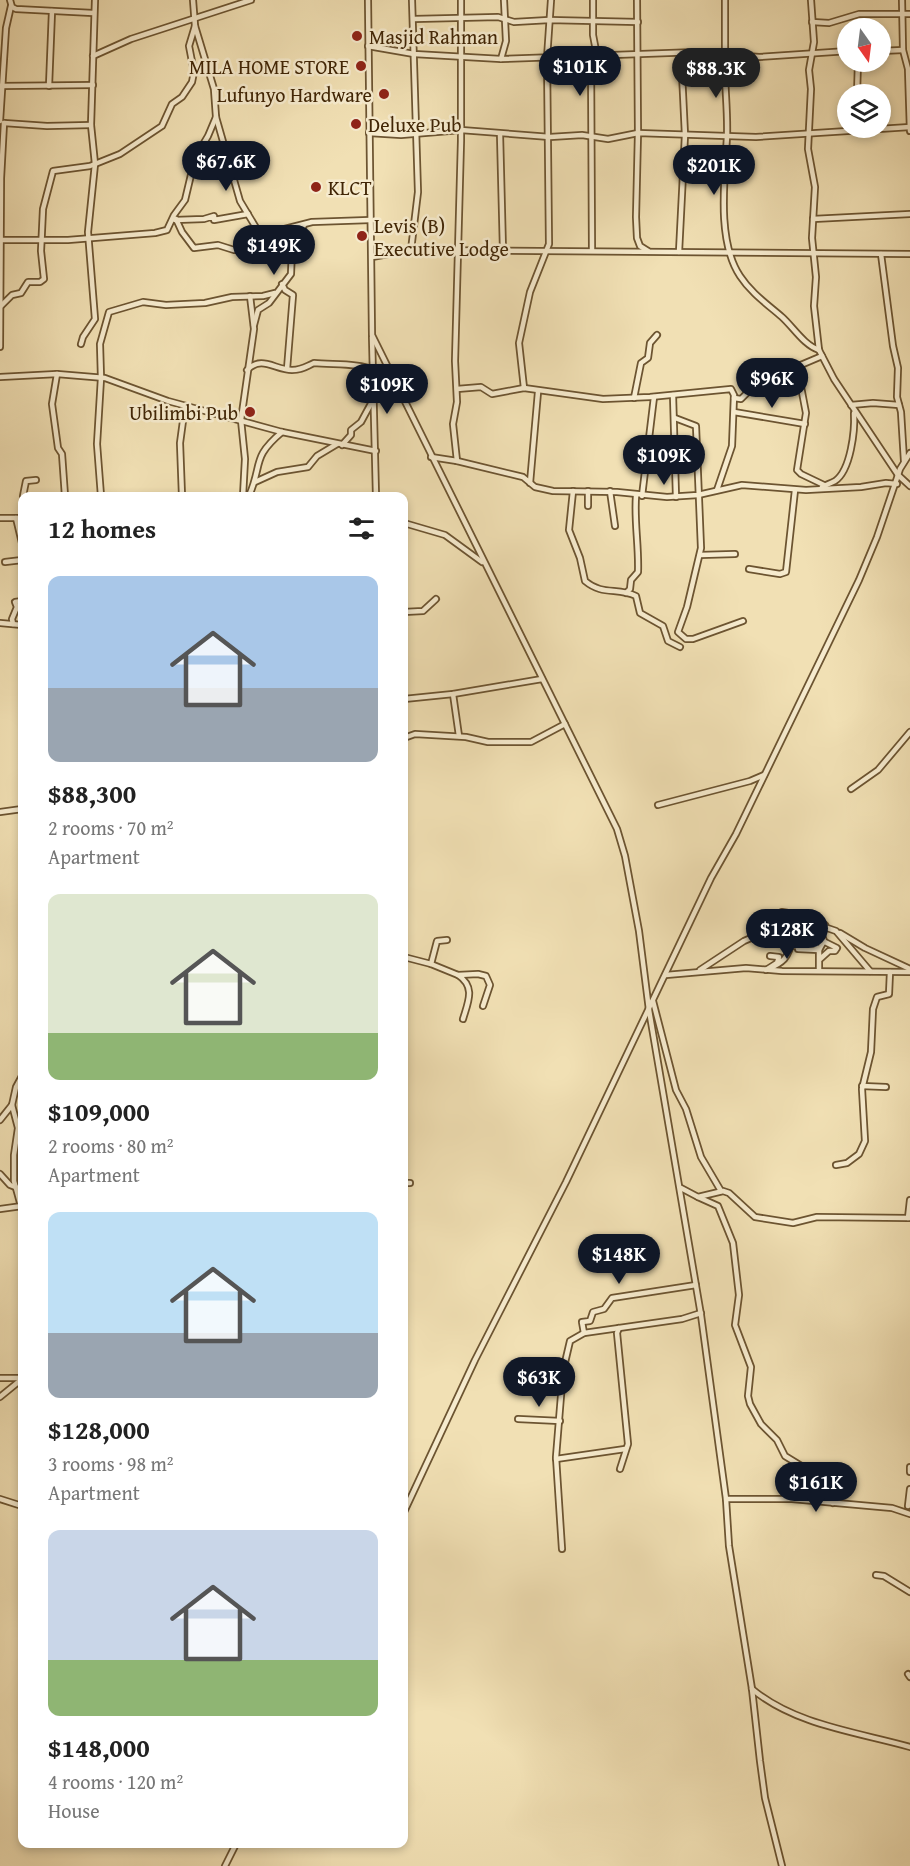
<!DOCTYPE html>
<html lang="en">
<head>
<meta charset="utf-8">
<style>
  :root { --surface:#fff; --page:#f2f2f2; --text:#222; --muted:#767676; --accent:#111827 }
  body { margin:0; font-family:"Gentium Book Plus",serif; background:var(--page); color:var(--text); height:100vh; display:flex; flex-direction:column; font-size:22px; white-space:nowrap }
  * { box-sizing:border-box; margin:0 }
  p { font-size:20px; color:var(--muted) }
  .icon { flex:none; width:33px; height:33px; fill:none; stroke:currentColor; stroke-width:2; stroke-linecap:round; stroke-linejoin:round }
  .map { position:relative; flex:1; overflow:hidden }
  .details { position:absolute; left:18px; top:492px; width:390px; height:1356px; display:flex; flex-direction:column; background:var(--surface); border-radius:12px; box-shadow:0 3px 9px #0003 }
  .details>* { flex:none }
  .needle { width:39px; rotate:166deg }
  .fabs { position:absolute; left:837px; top:18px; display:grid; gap:12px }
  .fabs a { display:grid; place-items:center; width:54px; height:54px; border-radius:50%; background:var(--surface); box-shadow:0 3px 9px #0003; font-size:30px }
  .price { position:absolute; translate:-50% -51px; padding:0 14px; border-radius:21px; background:var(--accent); color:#fff; font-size:20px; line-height:39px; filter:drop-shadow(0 2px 3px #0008) }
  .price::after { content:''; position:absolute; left:50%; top:36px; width:18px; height:14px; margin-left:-9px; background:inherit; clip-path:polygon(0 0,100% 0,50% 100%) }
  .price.selected { background:#222; color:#fff }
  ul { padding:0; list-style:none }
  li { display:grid; align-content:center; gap:12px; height:318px; padding:0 30px }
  li span { display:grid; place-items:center; height:186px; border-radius:12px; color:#555 }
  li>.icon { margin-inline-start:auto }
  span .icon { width:108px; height:108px; fill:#fffc; stroke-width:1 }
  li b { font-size:26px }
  h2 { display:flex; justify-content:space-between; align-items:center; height:72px; padding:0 30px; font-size:26px }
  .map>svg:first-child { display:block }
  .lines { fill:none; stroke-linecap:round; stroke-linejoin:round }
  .minor-casing { stroke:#6c5431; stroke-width:8 }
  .minor { stroke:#f6ebce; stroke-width:4.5 }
  .poi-dot { fill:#8f2418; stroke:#f6ebce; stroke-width:2 }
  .labels { text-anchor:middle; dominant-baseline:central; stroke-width:5; stroke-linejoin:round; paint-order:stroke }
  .poi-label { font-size:20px; fill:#402505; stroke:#f6ebce; text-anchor:start }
</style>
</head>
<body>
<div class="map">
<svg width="910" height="1866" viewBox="0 0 910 1866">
  <rect width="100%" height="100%" fill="#f1e0b4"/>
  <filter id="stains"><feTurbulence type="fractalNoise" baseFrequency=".00333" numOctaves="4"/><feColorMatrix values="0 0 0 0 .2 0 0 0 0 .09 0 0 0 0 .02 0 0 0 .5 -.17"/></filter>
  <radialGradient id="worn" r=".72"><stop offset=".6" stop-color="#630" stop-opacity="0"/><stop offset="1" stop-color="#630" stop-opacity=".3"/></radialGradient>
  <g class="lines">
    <defs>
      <g id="minor">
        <polyline points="10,0 12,7 16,9 93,13"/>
        <polyline points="193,0 195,26 214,89 216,117 240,201 258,231 265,234 312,222 370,220"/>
        <polyline points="368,0 372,335 617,829 625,856 639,931 649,1010 701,1315 726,1499 729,1546 752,1689 760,1761 765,1798 782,1866"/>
        <polyline points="593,0 593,35 597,56"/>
        <polyline points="637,0 638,133 636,217 637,238 640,246 648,251"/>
        <polyline points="725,0 725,53"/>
        <polyline points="811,0 814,42 809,70 811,89 808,149 815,187 812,238 816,277 814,306 819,350 834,379 898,475 910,486"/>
        <polyline points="902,0 903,50 908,69 910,131"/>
        <polyline points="414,19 498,17 514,22 549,20 638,22"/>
        <polyline points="812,22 829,23 859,14 910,14"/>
        <polyline points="368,46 414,54 501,59 697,52 759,57 848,51"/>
        <polyline points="880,51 903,50"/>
        <path d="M718,54l7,3c-1,26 3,52 2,79 -2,40 -11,104 13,140 11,17 27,28 42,41 12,11 22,28 37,33"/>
        <polyline points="93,56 131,39 251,0"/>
        <polyline points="591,56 592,250"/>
        <polyline points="501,59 506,41 504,0"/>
        <polyline points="0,86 93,85"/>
        <polyline points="49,86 52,11"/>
        <polyline points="857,94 858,62"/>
        <polyline points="0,121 6,28 11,6"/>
        <polyline points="4,123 47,126 91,125"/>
        <polyline points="369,133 401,135 461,130 550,137 582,135 608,139 638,133 756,137 910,127"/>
        <polyline points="500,134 503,251"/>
        <polyline points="198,152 227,151"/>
        <polyline points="176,219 182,232 194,248 218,245 234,250 252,250 259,243 260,233"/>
        <polyline points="813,219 910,214"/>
        <polyline points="175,220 204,219 214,216 214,220 248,214"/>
        <polyline points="0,240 68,240 155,233 167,230 174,215 185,200 195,158 208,136 216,117"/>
        <polyline points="411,250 418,192 412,0"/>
        <polyline points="679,252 685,135 681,53"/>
        <polyline points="881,254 893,346 898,368 897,397 901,412 904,461"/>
        <polyline points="372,257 411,250 910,254"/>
        <polyline points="282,284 285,290 293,295 287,369"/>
        <polyline points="1,306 12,295 21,293 28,282 40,282 44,279 41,251 43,209 53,171 90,166 120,154 162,126 172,104 182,97 192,82 194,72 189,46 195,26"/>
        <polyline points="254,325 258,310 269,303 291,274 292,248 304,225"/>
        <polyline points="372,337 376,496"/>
        <polyline points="81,344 83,337 95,319 88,232 95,164 91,125 95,0"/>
        <polyline points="0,347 1,178 4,123"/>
        <polyline points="797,366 806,413 797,470 801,474 824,485"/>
        <path d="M247,370c15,-15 28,0 45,0 10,0 13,-3 22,-7 18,2 45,0 60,7"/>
        <polyline points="57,374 52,404 58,448 62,454 65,496"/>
        <polyline points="0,377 57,374 105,378 168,401 282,432 376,451"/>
        <polyline points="524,388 519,343 530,292 549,244 547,58 551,0"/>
        <polyline points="457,389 481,387 492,394 524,388 603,399 650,397 731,389 734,395 732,446 717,490"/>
        <polyline points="673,395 676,497"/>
        <polyline points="634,398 641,363 648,358 650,343 657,335"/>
        <polyline points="734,398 741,399 756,384 822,356"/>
        <polyline points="851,405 873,403 899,405"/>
        <polyline points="734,412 805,424"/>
        <polyline points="675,418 696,426 701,548 687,607 678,632 686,639 693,639 743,621"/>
        <polyline points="342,445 351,435 351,430 361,422 374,398"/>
        <polyline points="431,457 457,461 523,477 535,487 553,491 617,492 667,497 698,495 742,485 806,490 861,487 886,483 897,484"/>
        <polyline points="457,461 453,424 457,402 455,361 461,141 461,0"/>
        <polyline points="255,482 277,472 308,467 317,456 337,444"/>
        <polyline points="530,483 538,392"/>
        <path d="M822,487c4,-2 9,-4 13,-6 16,-11 20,-51 19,-68"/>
        <path d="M573,491l-4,39 11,28 5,23c18,15 32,6 51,15l4,17 23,13 5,15 12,6"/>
        <polyline points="588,491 588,506"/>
        <polyline points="610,491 615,526"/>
        <polyline points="23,496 26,481 36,480"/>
        <polyline points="101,496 97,444 101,378 100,344 109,312 143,302 166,305 205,303 232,297 263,296 275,293"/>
        <polyline points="182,496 180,443 185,406"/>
        <polyline points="243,496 245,459 241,420 254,329 250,296"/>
        <path d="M249,496c14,-32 2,-38 33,-64"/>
        <polyline points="642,496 654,397"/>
        <polyline points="0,518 22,518"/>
        <polyline points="16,518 22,543"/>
        <polyline points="404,523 445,535 482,562"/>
        <polyline points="700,555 735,554"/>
        <polyline points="5,562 22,560"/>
        <polyline points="749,569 780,574 786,572 795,490"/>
        <path d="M626,593l4,-4 1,-9 7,-8c1,-26 -4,-51 -2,-76"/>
        <polyline points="404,612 423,611 436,599"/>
        <polyline points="0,623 22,625"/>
        <polyline points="13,624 12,619 17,607 15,602 22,601"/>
        <polyline points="453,694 459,736"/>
        <polyline points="404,699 453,694 542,679"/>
        <polyline points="404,738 415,734 466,737 488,742 531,742 565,724"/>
        <polyline points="851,789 878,770 910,732"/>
        <polyline points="658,805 750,781 764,775"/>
        <polyline points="0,812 22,809"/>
        <polyline points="782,912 812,917 825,925"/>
        <polyline points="792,923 791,933 794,936"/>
        <polyline points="840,933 865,948 910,969"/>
        <polyline points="791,946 798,946 798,949 819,950 824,941 818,925"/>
        <path d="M770,956l9,1 -2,6 -11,7c17,-7 23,-12 26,-31l-12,-7"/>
        <polyline points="404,957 431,964 458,975 478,974 486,976 490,985 483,1006"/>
        <polyline points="431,964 437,941 447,940"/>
        <polyline points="700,970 744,941 781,925 804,920 836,931 870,971"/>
        <polyline points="819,970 819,960 829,951 835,951 837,948 825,942 814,943 819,950 819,960"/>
        <path d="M458,975c18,12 10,27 5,44"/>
        <polyline points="666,975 746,968 782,971 910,972"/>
        <polyline points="653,1001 676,1090 686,1109 701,1157 721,1191"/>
        <polyline points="22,1045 22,1055"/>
        <polyline points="862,1086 886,1087"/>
        <polyline points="12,1105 18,1128 14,1155 14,1181 22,1210"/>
        <polyline points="0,1120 12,1105 16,1087 22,1076"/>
        <polyline points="836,1165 847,1163 859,1154 865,1141 862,1089 871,1052 873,1009 877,997 889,994 890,972"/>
        <polyline points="0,1174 10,1185 18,1188"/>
        <polyline points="404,1183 410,1183"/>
        <polyline points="681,1188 698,1197 723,1191 729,1193 755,1217 793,1223 817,1217 908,1218"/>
        <polyline points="698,1197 718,1206 733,1243 739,1295 735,1325 751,1367 748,1396 750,1404 761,1424 777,1440 785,1456 816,1475 833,1503"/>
        <polyline points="910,1200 908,1218 910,1218"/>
        <polyline points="0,1209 22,1206"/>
        <polyline points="619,1328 617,1333 628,1444 620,1469"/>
        <polyline points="584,1333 582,1322 590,1321 593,1312 604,1309 612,1298 696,1285"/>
        <polyline points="0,1378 21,1378"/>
        <polyline points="0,1397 22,1379"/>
        <polyline points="518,1419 560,1421"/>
        <polyline points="556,1459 625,1449"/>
        <polyline points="910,1467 910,1472"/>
        <polyline points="0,1499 22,1506"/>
        <polyline points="726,1499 792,1499 892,1508 910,1514"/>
        <polyline points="908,1506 910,1489"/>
        <polyline points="404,1512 475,1360 566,1182 711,878 736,834 859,580 877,537 900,469 910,453"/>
        <polyline points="562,1549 556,1457 563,1371 570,1341 584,1333 682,1319 701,1313"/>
        <polyline points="876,1575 884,1576 910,1592"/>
        <polyline points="908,1674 910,1677"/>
        <path d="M752,1689c43,36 105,43 158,58"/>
        <polyline points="225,1866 236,1844"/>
      </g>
    </defs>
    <use href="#minor" class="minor-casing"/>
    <use href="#minor" class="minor"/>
  </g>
  <g class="poi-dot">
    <circle cx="357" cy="36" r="6"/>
    <circle cx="361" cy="66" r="6"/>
    <circle cx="384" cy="94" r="6"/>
    <circle cx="356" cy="124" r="6"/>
    <circle cx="316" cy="187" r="6"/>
    <circle cx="362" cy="236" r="6"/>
    <circle cx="250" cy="412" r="6"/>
  </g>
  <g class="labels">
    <g class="poi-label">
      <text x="369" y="36">Masjid Rahman</text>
      <text x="349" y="66" text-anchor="end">MILA HOME STORE</text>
      <text x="372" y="94" text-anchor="end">Lufunyo Hardware</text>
      <text x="368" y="124">Deluxe Pub</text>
      <text x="328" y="187">KLCT</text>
      <text x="374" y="225">Levis (B)<tspan x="374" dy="23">Executive Lodge</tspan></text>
      <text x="238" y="412" text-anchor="end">Ubilimbi Pub</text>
    </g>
  </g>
  <rect width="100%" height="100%" filter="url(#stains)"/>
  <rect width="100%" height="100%" fill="url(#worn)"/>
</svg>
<div class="fabs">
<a><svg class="needle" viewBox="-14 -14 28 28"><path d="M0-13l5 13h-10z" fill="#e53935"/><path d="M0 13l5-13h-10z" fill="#767676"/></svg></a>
<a><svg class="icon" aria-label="layers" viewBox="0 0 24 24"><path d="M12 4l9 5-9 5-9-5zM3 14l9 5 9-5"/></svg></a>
</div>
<b class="price" style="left:580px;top:97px">$101K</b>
<b class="price selected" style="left:716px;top:99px">$88.3K</b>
<b class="price" style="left:226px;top:192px">$67.6K</b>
<b class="price" style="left:714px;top:196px">$201K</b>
<b class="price" style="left:274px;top:276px">$149K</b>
<b class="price" style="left:772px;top:409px">$96K</b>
<b class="price" style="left:387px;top:415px">$109K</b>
<b class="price" style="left:664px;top:486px">$109K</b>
<b class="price" style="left:787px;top:960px">$128K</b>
<b class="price" style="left:619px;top:1285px">$148K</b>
<b class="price" style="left:539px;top:1408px">$63K</b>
<b class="price" style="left:816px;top:1513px">$161K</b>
<section class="details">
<h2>12 homes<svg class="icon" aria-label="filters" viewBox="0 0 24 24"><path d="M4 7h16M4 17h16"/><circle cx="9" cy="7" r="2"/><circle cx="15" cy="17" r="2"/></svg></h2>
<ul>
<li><span style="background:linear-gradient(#a9c7e8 60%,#9aa5b1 0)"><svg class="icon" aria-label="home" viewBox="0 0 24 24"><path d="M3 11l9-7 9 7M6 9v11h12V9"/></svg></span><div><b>$88,300</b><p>2 rooms · 70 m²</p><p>Apartment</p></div></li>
<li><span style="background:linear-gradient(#dfe7d0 75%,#8fb573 0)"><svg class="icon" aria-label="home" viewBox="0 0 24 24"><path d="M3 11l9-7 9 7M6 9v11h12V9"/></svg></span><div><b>$109,000</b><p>2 rooms · 80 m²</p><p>Apartment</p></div></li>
<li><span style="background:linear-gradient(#bfe0f5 65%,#9aa5b1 0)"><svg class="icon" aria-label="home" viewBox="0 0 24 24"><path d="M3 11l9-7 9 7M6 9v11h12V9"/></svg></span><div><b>$128,000</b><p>3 rooms · 98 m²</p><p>Apartment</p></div></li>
<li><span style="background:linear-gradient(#c9d6e8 70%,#8fb573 0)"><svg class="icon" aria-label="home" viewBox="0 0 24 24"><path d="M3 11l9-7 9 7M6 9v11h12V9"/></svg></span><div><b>$148,000</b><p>4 rooms · 120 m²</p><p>House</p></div></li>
</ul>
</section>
</div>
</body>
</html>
